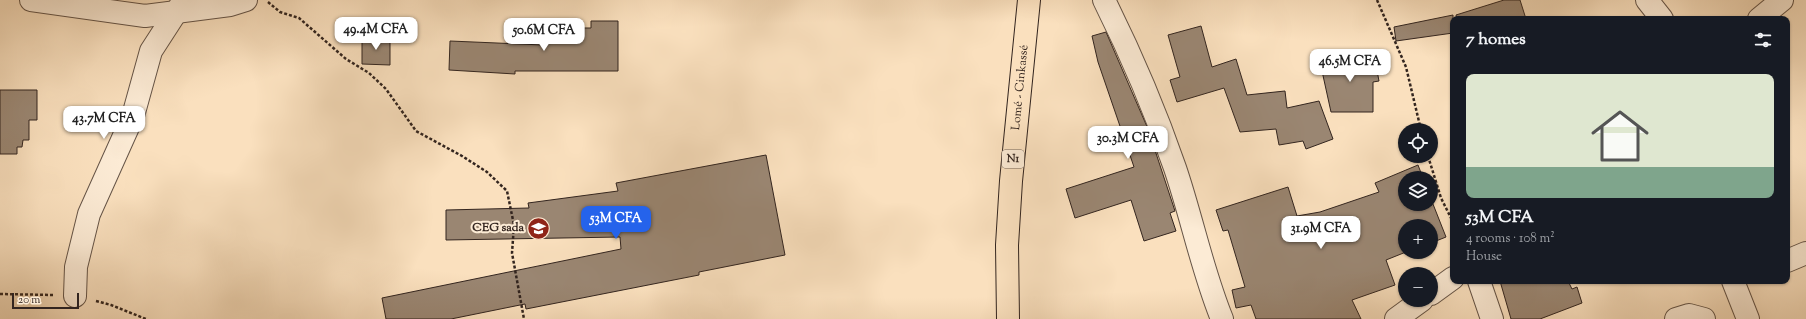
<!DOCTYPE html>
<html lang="en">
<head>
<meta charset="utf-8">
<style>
  :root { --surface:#171b24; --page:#20242c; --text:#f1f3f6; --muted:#9ea1a6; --accent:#2563eb }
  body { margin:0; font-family:"Sorts Mill Goudy",serif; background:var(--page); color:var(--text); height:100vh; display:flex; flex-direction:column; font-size:15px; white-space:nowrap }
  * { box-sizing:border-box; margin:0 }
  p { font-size:13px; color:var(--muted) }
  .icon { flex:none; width:22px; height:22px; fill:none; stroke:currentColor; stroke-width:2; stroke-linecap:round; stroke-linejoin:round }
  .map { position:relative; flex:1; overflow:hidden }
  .sheet { position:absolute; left:1450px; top:16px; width:340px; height:268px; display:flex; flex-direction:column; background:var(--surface); border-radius:8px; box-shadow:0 1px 3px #0004 }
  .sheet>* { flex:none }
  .buttons { position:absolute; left:1398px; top:123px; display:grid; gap:8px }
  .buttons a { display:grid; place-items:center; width:40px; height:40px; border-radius:50%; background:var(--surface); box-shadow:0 1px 3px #0004; font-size:20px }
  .scale { position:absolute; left:12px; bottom:10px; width:67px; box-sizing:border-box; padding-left:4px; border:2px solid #33251f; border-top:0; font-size:11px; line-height:14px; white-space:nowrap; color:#33251f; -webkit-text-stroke:3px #fcebd5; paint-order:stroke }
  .price { position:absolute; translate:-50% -34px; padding:0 9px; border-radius:8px; background:#fff; color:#222; font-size:13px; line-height:26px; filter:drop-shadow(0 1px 2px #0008) }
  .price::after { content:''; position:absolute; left:50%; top:24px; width:12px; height:9px; margin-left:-6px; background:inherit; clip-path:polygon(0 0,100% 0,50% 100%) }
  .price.on { background:var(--accent); color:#fff }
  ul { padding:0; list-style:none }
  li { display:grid; align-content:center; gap:8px; height:212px; padding:0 16px }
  li span { display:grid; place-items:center; height:124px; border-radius:8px; color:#555 }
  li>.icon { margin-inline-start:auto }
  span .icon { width:72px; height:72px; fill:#fffc; stroke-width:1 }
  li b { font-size:17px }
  h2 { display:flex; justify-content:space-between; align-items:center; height:48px; padding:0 16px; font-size:17px }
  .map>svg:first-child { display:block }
  .building { fill:#9a8672; stroke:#33251f }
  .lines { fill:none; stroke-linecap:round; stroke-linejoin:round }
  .street-casing { stroke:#655447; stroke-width:24 }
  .highway-casing { stroke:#33251f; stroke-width:24 }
  .path { stroke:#33251f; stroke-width:2.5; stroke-dasharray:3 2; stroke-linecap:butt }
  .street { stroke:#fcebd5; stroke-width:22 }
  .highway { stroke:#fae0be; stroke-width:22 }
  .labels { text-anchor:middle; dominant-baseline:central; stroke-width:4; stroke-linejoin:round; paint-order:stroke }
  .shield { fill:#fcebd5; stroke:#6f6056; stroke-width:1 }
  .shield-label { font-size:11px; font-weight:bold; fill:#33251f }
  .street-label { font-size:12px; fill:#33251f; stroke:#fcebd5 }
  .poi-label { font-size:12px; font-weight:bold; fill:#33251f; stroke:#fcebd5; text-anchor:end }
</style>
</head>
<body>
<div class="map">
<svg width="1806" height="319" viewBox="0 0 1806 319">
  <rect width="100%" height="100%" fill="#fae0be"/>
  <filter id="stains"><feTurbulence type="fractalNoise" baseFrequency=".005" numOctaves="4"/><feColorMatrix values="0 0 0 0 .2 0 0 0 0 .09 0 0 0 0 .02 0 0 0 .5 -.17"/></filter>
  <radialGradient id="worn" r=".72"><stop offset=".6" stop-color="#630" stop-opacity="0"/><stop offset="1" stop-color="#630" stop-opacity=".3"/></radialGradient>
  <g class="building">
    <polygon points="1504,0 1520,0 1526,19 1457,19 1456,15"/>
    <polygon points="1453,15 1453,33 1396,41 1394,27"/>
    <polygon points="591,21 618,21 618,71 515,71 515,74 449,70 450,41 543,45 543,28 591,28"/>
    <polygon points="1201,26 1212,67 1236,59 1247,95 1285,91 1287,108 1319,101 1333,139 1306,149 1303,141 1279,145 1276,129 1240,132 1224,88 1177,102 1170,80 1180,77 1168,35"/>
    <polygon points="1106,32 1148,129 1175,211 1170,213 1176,231 1144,241 1131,200 1075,218 1066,189 1134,167 1098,62 1092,36"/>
    <polygon points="362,38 390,38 390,65 362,64"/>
    <polygon points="1359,50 1362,63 1375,60 1379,81 1373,82 1373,112 1331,112 1322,71 1326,70 1323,58"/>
    <polygon points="0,90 37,90 37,120 29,120 29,140 23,140 22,147 17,147 17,154 0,154"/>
    <polygon points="766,155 785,255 699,272 699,275 526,309 525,304 451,319 386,319 382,298 621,249 620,237 446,240 446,210 529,208 528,203 618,191 616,183"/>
    <polygon points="1418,165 1423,178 1405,178 1405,204 1431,204 1431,199 1446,237 1431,243 1431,226 1405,226 1405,252 1406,252 1386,260 1395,285 1352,300 1361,319 1256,319 1251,305 1236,308 1232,290 1245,287 1228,230 1223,231 1216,210 1288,187 1297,216 1320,212 1379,192 1375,183"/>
    <polygon points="1500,281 1568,281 1572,289 1577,287 1582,303 1540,319 1511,319"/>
  </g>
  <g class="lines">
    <defs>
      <g id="street">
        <polyline points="31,0 145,16 230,5 246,0"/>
        <path d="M1104,0c27,54 51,110 71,168 17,50 27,102 47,151"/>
        <polyline points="1647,0 1662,19"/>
        <polyline points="1759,19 1782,0"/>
        <polyline points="1787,261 1806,253"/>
        <polyline points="1479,281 1492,319"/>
        <polyline points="1733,281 1748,319"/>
        <polyline points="1431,294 1453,278"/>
        <polyline points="75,296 76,267 89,214 133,116 151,51 184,0"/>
        <polyline points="1396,319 1422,300"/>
        <polyline points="1676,319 1689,315 1704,319"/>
      </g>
      <g id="highway">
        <path id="s1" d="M1008,319l-1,-74 4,-64 18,-181"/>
      </g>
    </defs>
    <use href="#street" class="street-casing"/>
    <use href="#highway" class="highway-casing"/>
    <g class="path">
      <polyline points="1377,0 1406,67 1421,130"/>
      <polyline points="268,2 280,12 299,18 346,59 369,73 386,89 416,131 462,156 487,172 507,191 514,225 512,253 524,319"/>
      <polyline points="1428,156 1441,198 1453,222"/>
      <polyline points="0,294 53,295"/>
      <polyline points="96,301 111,305 146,319"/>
    </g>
    <use href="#street" class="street"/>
    <use href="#highway" class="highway"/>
  </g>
  <defs>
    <symbol id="school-disc" viewBox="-11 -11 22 22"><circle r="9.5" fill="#8f2418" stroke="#fcebd5"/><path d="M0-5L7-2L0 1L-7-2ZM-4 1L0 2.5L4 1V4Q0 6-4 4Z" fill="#fff"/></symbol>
  </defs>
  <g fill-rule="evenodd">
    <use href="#school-disc" x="526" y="216" width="25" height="25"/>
  </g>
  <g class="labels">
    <rect class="shield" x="1002" y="150" width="22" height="18" rx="3"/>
    <g class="shield-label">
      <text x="1013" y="159">N1</text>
    </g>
    <g class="street-label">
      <text stroke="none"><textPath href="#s1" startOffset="232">Lomé - Cinkassé</textPath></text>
    </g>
    <g class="poi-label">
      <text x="524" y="228">CEG sada</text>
    </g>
  </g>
  <rect width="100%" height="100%" filter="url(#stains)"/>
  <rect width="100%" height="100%" fill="url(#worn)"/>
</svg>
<div class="buttons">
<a><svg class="icon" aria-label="locate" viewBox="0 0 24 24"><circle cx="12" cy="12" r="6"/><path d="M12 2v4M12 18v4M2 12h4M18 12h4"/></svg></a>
<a><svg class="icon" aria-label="layers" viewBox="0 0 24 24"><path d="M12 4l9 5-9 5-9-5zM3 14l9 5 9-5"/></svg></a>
<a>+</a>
<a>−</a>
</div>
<div class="scale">20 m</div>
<b class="price" style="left:376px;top:51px">49.4M CFA</b>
<b class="price" style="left:544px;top:52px">50.6M CFA</b>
<b class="price" style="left:1350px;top:83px">46.5M CFA</b>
<b class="price" style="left:104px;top:140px">43.7M CFA</b>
<b class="price" style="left:1128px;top:160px">30.3M CFA</b>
<b class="price on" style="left:616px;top:240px">53M CFA</b>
<b class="price" style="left:1321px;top:250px">31.9M CFA</b>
<section class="sheet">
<h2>7 homes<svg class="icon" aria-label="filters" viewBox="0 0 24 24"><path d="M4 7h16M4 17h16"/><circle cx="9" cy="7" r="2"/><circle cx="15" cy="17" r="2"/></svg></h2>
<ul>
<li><span style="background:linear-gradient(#dfe7d0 75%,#7fa58c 0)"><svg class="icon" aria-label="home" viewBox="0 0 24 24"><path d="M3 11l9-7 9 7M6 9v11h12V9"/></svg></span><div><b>53M CFA</b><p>4 rooms · 108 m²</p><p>House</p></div></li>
</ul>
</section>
</div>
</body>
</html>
